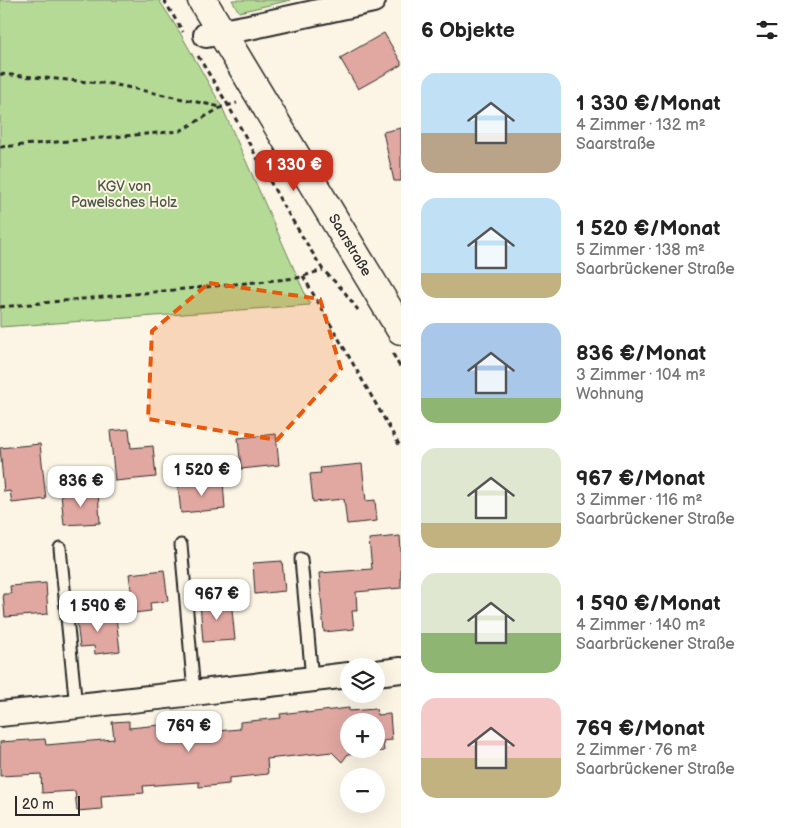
<!DOCTYPE html>
<html lang="de">
<head>
<meta charset="utf-8">
<style>
  :root { --surface:#fff; --page:#f2f2f2; --text:#222; --muted:#767676; --accent:#c8321e }
  body { margin:0; font-family:"Balsamiq Sans",sans-serif; background:var(--page); color:var(--text); height:100vh; display:flex; flex-direction:column; font-size:19px; white-space:nowrap }
  * { box-sizing:border-box; margin:0 }
  p { font-size:16px; color:var(--muted) }
  .icon { flex:none; width:28px; height:28px; fill:none; stroke:currentColor; stroke-width:2; stroke-linecap:round; stroke-linejoin:round }
  .map { position:relative; flex:1; overflow:hidden }
  .sheet { display:flex; flex-direction:column; background:var(--surface); width:400px }
  .sheet>* { flex:none }
  .controls { position:absolute; left:340px; top:658px; display:grid; gap:10px }
  .controls a { display:grid; place-items:center; width:45px; height:45px; border-radius:50%; background:var(--surface); box-shadow:0 5px 20px #0002; font-size:25px }
  .scale { position:absolute; left:15px; bottom:12px; width:65px; box-sizing:border-box; padding-left:5px; border:2px solid #2b2b2b; border-top:0; font-size:14px; line-height:18px; white-space:nowrap; color:#2b2b2b; -webkit-text-stroke:4px #fcf5e5; paint-order:stroke }
  .price { position:absolute; translate:-50% -42px; padding:0 11px; border-radius:10px; background:#fff; color:#222; font-size:16px; line-height:32px; filter:drop-shadow(0 1px 2px #0008) }
  .price::after { content:''; position:absolute; left:50%; top:30px; width:15px; height:11px; margin-left:-8px; background:inherit; clip-path:polygon(0 0,100% 0,50% 100%) }
  .price.active { background:var(--accent); color:#fff }
  ul { padding:0; list-style:none }
  li { display:flex; align-items:center; gap:15px; height:125px; padding:0 20px }
  li span { display:grid; place-items:center; flex:none; width:140px; height:100px; border-radius:15px; color:#555 }
  li>.icon { margin-inline-start:auto }
  span .icon { width:60px; height:60px; fill:#fffc; stroke-width:1 }
  li b { font-size:21px }
  h2 { display:flex; justify-content:space-between; align-items:center; height:60px; padding:0 20px; font-size:21px }
  main { display:flex; flex:1; min-height:0 }
  .map>svg:first-child { display:block }
  .green { fill:#b4da95; stroke:#708260 }
  .building { fill:#e1a7a1; stroke:#2b2b2b; fill-rule:evenodd }
  .lines { fill:none; stroke-linecap:round; stroke-linejoin:round }
  .service-casing { stroke:#2b2b2b; stroke-width:15 }
  .minor-casing { stroke:#2b2b2b; stroke-width:28 }
  .tertiary-casing { stroke:#2b2b2b; stroke-width:31 }
  .path { stroke:#2b2b2b; stroke-width:3; stroke-dasharray:5 4; stroke-linecap:butt }
  .service { stroke:#fcf5e5; stroke-width:11 }
  .minor { stroke:#fcf5e5; stroke-width:24 }
  .tertiary { stroke:#fcf5e5; stroke-width:28 }
  .marked { fill:#e8590c; fill-opacity:0.2; stroke:#e8590c; stroke-width:4; stroke-dasharray:10 6; stroke-linejoin:round }
  .labels { text-anchor:middle; dominant-baseline:central; stroke-width:4; stroke-linejoin:round; paint-order:stroke }
  .park-label { font-size:14px; fill:#4d5746; stroke:#fcf5e5 }
  .street-label { font-size:14px; fill:#2b2b2b; stroke:#fcf5e5 }
</style>
</head>
<body>
<main>
<div class="map">
<svg width="401" height="828" viewBox="0 0 401 828">
  <rect width="100%" height="100%" fill="#fcf5e5"/>
  <filter id="ink" filterUnits="userSpaceOnUse"><feTurbulence type="fractalNoise" baseFrequency=".02" numOctaves="2"/><feDisplacementMap in="SourceGraphic" scale="10" xChannelSelector="R" yChannelSelector="G"/><feConvolveMatrix kernelMatrix="1 2 1 2 8 2 1 2 1" color-interpolation-filters="sRGB"/></filter>
  <g filter="url(#ink)">
    <g class="green">
      <polygon points="0,0 159,0 179,31 222,107 310,305 0,327"/>
      <polygon points="232,0 291,0 239,12"/>
    </g>
    <g class="building">
      <polygon points="384,33 401,62 401,65 358,89 340,58"/>
      <polygon points="401,128 401,181 394,181 383,132"/>
      <polygon points="129,429 131,448 153,446 156,477 115,481 110,431"/>
      <polygon points="276,434 279,465 241,469 238,438"/>
      <polygon points="40,444 46,499 12,503 10,491 4,492 0,448"/>
      <polygon points="362,464 366,501 375,500 377,521 347,524 344,499 313,502 310,474 321,473 320,468"/>
      <polygon points="223,481 225,509 181,513 178,485"/>
      <polygon points="98,491 100,523 64,525 61,494"/>
      <polygon points="400,536 401,550 401,588 356,592 357,611 352,611 354,629 324,632 319,573 372,569 369,539"/>
      <polygon points="282,561 285,591 255,594 253,563"/>
      <polygon points="164,570 168,601 150,603 151,611 134,613 129,574"/>
      <polygon points="46,583 48,614 5,617 3,594 11,594 10,586"/>
      <polygon points="231,599 235,640 203,642 200,602"/>
      <polygon points="96,613 96,620 116,617 120,651 95,654 94,646 80,647 76,615"/>
      <path d="M349,708v3l27,-2 1,6 13,-1 2,26 -9,1 1,10 -36,3 -6,8 -10,-10 -65,7 1,15 -39,4v6l-30,3v-5l-56,4 1,7 -43,3 1,13 -25,2 -2,-20 -33,2 -1,-19 -41,2v-34l45,-3 1,6 68,-6 -2,-17 17,-1v7l51,-5 1,11 59,-5v-7l41,-4 -1,-4 26,-3v2zM349,721h27v28h-27z"/>
    </g>
    <g class="lines">
      <defs>
        <g id="service">
          <polyline points="181,545 194,692"/>
          <polyline points="60,548 76,707"/>
          <polyline points="301,559 312,679"/>
        </g>
        <g id="minor">
          <polyline points="206,35 249,27 373,0"/>
          <polyline points="376,673 401,670"/>
          <path d="M0,714c116,-11 232,-26 349,-39"/>
        </g>
        <polyline id="tertiary" points="202,0 401,330"/>
      </defs>
      <use href="#service" class="service-casing"/>
      <use href="#minor" class="minor-casing"/>
      <use href="#tertiary" class="tertiary-casing"/>
      <g class="path">
        <polyline points="164,0 183,32"/>
        <polyline points="198,56 228,105 283,205 323,270 343,290 358,310"/>
        <polyline points="0,74 112,84 221,107"/>
        <polyline points="0,147 180,131 222,107 237,103"/>
        <polyline points="303,276 401,448"/>
        <polyline points="0,307 297,278 323,270"/>
        <polyline points="393,354 401,369"/>
      </g>
      <use href="#service" class="service"/>
      <use href="#minor" class="minor"/>
      <use href="#tertiary" class="tertiary"/>
    </g>
  </g>
  <path class="marked" d="M209,283l111,16 21,70 -64,71 -129,-21 4,-88z"/>
  <g class="labels">
    <g class="park-label">
      <text x="124" y="186">KGV von<tspan x="124" dy="16">Pawelsches Holz</tspan></text>
    </g>
    <g class="street-label">
      <text transform="translate(350 245) rotate(59)">Saarstraße</text>
    </g>
  </g>
</svg>
<div class="controls">
<a><svg class="icon" aria-label="layers" viewBox="0 0 24 24"><path d="M12 4l9 5-9 5-9-5zM3 14l9 5 9-5"/></svg></a>
<a>+</a>
<a>−</a>
</div>
<div class="scale">20 m</div>
<b class="price active" style="left:294px;top:192px">1 330 €</b>
<b class="price" style="left:202px;top:497px">1 520 €</b>
<b class="price" style="left:81px;top:508px">836 €</b>
<b class="price" style="left:217px;top:621px">967 €</b>
<b class="price" style="left:98px;top:633px">1 590 €</b>
<b class="price" style="left:189px;top:753px">769 €</b>
</div>
<section class="sheet">
<h2>6 Objekte<svg class="icon" aria-label="filters" viewBox="0 0 24 24"><path d="M4 7h16M4 17h16"/><circle cx="9" cy="7" r="2"/><circle cx="15" cy="17" r="2"/></svg></h2>
<ul>
<li><span style="background:linear-gradient(#bfe0f5 60%,#b9a48a 0)"><svg class="icon" aria-label="home" viewBox="0 0 24 24"><path d="M3 11l9-7 9 7M6 9v11h12V9"/></svg></span><div><b>1 330 €/Monat</b><p>4 Zimmer · 132 m²</p><p>Saarstraße</p></div></li>
<li><span style="background:linear-gradient(#bfe0f5 75%,#c2b280 0)"><svg class="icon" aria-label="home" viewBox="0 0 24 24"><path d="M3 11l9-7 9 7M6 9v11h12V9"/></svg></span><div><b>1 520 €/Monat</b><p>5 Zimmer · 138 m²</p><p>Saarbrückener Straße</p></div></li>
<li><span style="background:linear-gradient(#a9c7e8 75%,#8fb573 0)"><svg class="icon" aria-label="home" viewBox="0 0 24 24"><path d="M3 11l9-7 9 7M6 9v11h12V9"/></svg></span><div><b>836 €/Monat</b><p>3 Zimmer · 104 m²</p><p>Wohnung</p></div></li>
<li><span style="background:linear-gradient(#dfe7d0 75%,#c2b280 0)"><svg class="icon" aria-label="home" viewBox="0 0 24 24"><path d="M3 11l9-7 9 7M6 9v11h12V9"/></svg></span><div><b>967 €/Monat</b><p>3 Zimmer · 116 m²</p><p>Saarbrückener Straße</p></div></li>
<li><span style="background:linear-gradient(#dfe7d0 60%,#8fb573 0)"><svg class="icon" aria-label="home" viewBox="0 0 24 24"><path d="M3 11l9-7 9 7M6 9v11h12V9"/></svg></span><div><b>1 590 €/Monat</b><p>4 Zimmer · 140 m²</p><p>Saarbrückener Straße</p></div></li>
<li><span style="background:linear-gradient(#f6c9c9 60%,#c2b280 0)"><svg class="icon" aria-label="home" viewBox="0 0 24 24"><path d="M3 11l9-7 9 7M6 9v11h12V9"/></svg></span><div><b>769 €/Monat</b><p>2 Zimmer · 76 m²</p><p>Saarbrückener Straße</p></div></li>
</ul>
</section>
</main>
</body>
</html>
